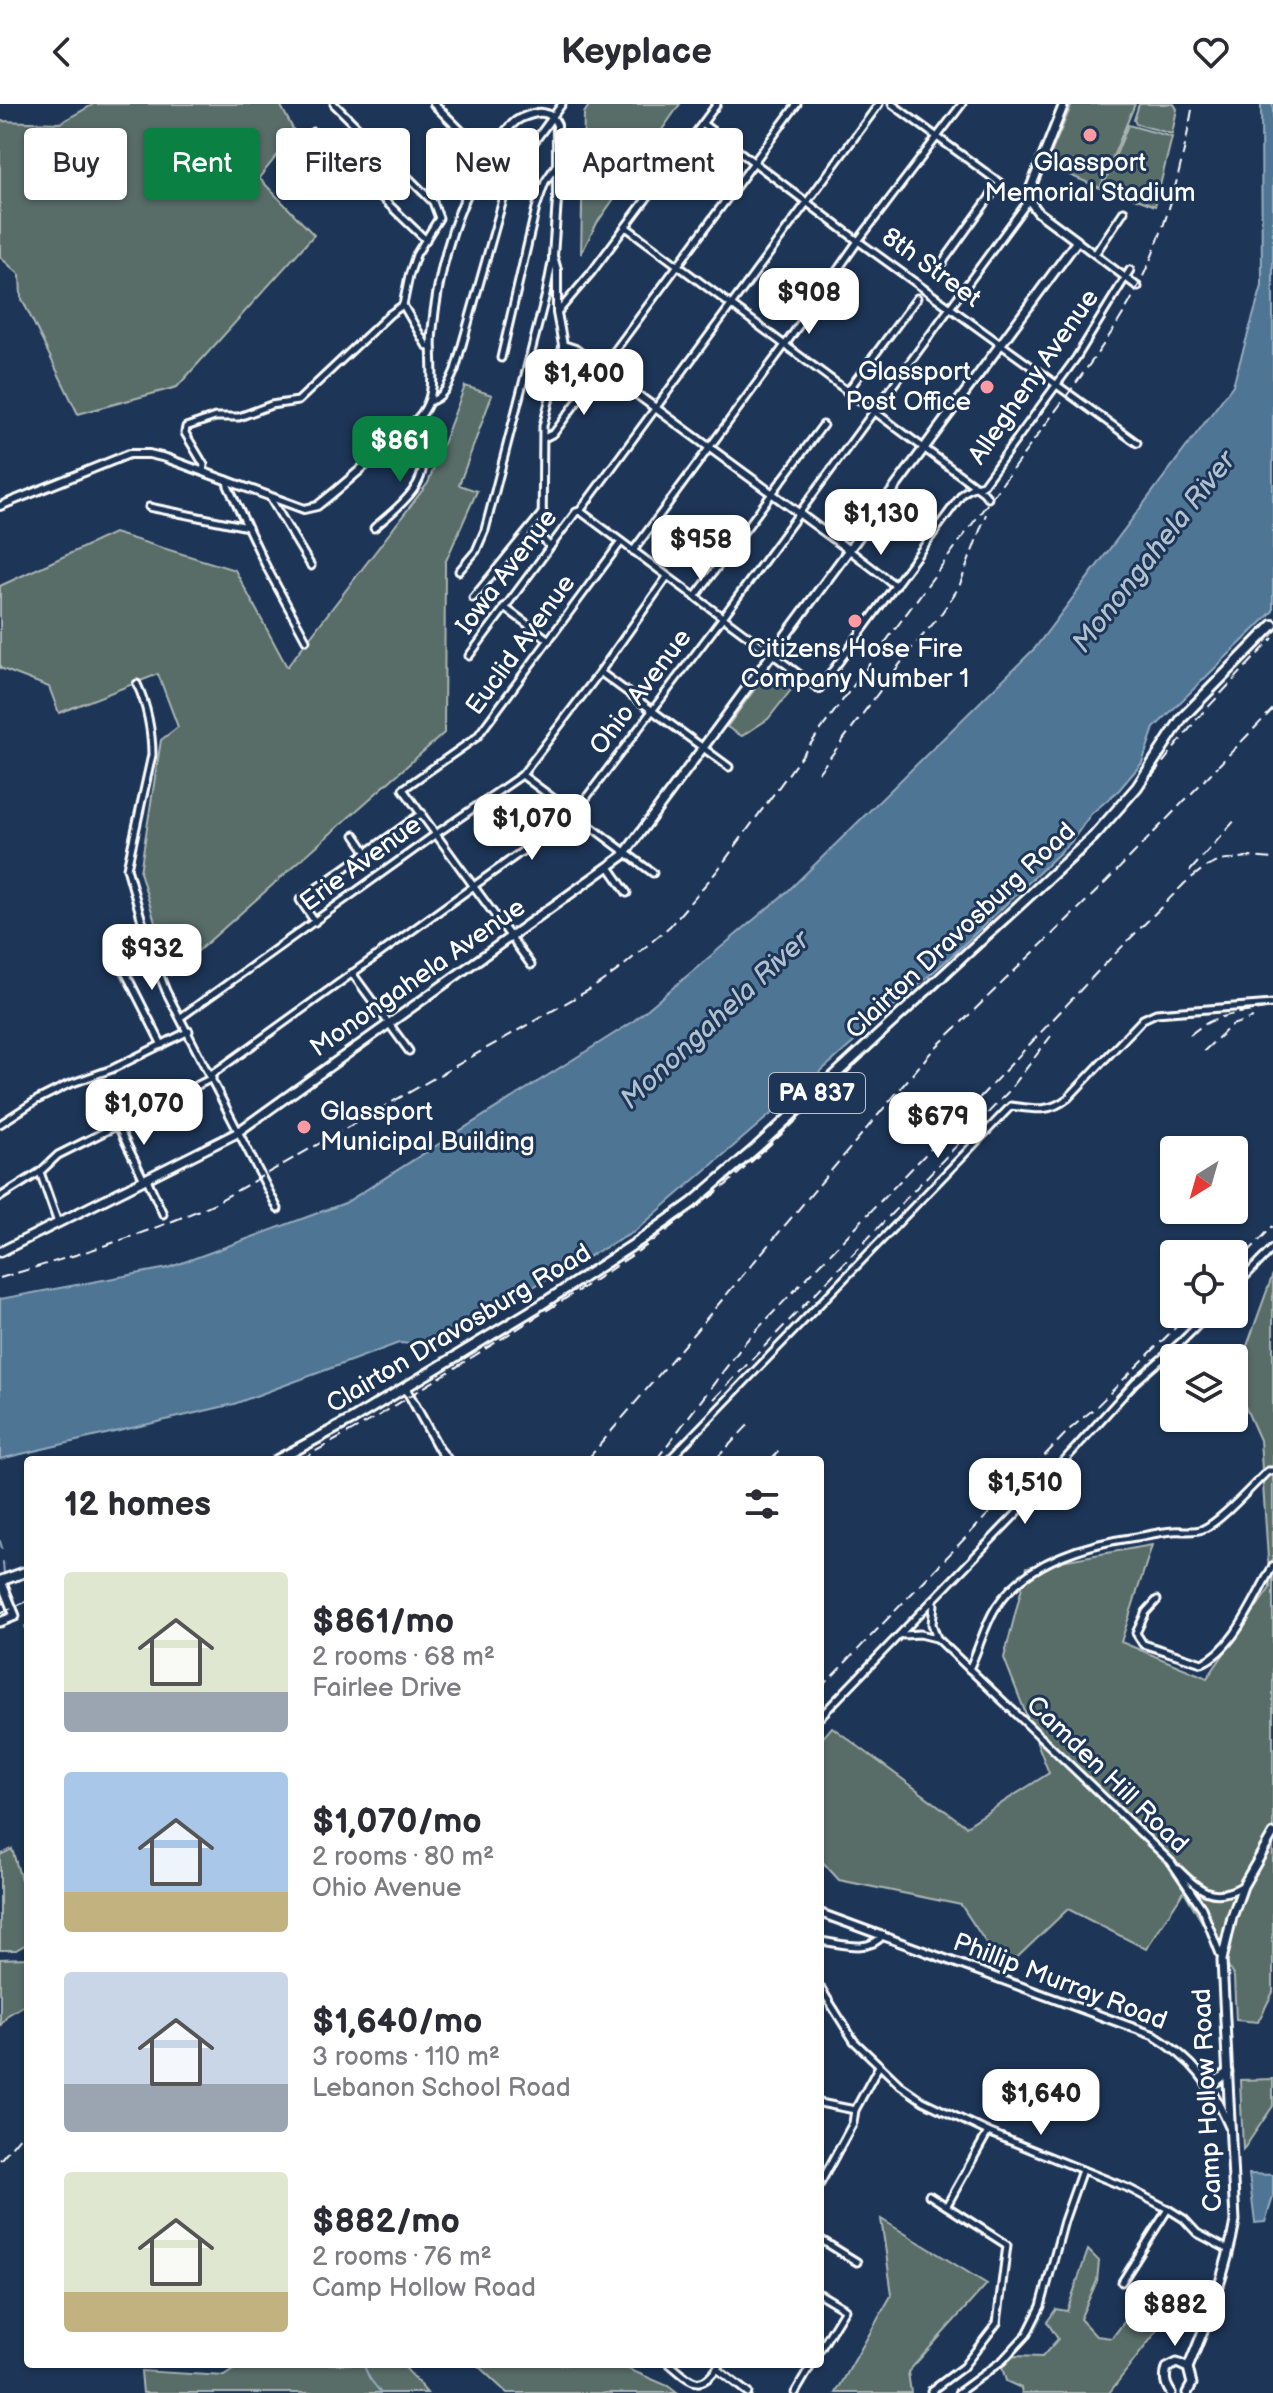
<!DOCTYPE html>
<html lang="en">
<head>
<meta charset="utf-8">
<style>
  :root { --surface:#fff; --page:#f2f2f3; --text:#2b2b33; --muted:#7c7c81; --accent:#0b8043 }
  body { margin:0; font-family:"Balsamiq Sans",sans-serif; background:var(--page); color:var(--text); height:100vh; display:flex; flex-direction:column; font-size:30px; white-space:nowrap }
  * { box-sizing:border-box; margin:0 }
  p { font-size:26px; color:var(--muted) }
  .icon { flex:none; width:44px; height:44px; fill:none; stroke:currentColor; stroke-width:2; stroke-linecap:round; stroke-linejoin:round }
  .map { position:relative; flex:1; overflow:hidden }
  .panel { position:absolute; left:24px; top:1352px; width:800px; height:912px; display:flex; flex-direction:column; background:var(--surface); border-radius:8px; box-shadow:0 2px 6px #0004 }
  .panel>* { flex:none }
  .banner { position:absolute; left:24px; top:24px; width:800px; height:72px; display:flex; gap:16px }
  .needle { width:52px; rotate:217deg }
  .tools { position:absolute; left:1160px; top:1032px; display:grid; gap:16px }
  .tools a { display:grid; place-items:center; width:88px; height:88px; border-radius:8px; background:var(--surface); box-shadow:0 2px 6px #0004; font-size:40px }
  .price { position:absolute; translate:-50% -68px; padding:0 18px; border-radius:16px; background:#fff; color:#222; font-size:26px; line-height:52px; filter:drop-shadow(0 2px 4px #0008) }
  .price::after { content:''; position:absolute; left:50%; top:48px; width:24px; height:18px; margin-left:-12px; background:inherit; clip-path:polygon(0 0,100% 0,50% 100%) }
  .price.active { background:var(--accent); color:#fff }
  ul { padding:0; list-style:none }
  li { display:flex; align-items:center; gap:24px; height:200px; padding:0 40px }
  li span { display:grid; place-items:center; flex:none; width:224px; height:160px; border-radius:8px; color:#555 }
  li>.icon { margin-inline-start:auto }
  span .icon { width:96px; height:96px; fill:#fffc; stroke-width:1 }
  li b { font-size:34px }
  h2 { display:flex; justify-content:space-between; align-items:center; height:96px; padding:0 40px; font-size:34px }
  .pill { padding:0 28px; border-radius:8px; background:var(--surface); box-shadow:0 2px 6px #0004; font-size:28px; line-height:72px }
  .pill.active { background:var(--accent); color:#fff }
  header { display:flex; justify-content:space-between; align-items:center; height:104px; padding:0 40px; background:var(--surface); font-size:36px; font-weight:800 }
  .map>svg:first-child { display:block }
  .green { fill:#586c67; stroke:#acb6b3; stroke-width:2 }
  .water { fill:#4f7594; stroke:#95acbf; stroke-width:2 }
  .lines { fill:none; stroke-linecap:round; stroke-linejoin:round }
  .stream { stroke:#95acbf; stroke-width:2 }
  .minor-casing { stroke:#fff; stroke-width:11 }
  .tertiary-casing { stroke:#fff; stroke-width:12 }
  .secondary-casing { stroke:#fff; stroke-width:13 }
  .primary-casing { stroke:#fff; stroke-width:14 }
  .minor { stroke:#1d3557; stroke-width:5 }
  .tertiary { stroke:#1d3557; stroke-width:6 }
  .secondary { stroke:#1d3557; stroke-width:7 }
  .primary { stroke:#1d3557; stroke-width:8 }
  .rail { stroke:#fff; stroke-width:2; stroke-dasharray:12 6; stroke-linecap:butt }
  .poi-dot { fill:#ff9aa2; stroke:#1d3557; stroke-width:3 }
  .labels { text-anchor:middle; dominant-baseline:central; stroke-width:6; stroke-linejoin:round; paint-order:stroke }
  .shield { fill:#1d3557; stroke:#bbc2cd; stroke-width:2 }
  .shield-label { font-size:24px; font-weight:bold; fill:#fff }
  .poi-label { font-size:26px; fill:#fff; stroke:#1d3557 }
  .street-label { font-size:26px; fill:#fff; stroke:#1d3557 }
  .water-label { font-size:28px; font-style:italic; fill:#b0c1cf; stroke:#1d3557 }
</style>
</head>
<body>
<header><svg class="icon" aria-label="back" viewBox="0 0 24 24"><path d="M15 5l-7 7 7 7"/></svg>Keyplace<svg class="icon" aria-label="heart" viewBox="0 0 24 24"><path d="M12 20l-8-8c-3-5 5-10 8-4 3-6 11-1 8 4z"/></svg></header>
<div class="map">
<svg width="1273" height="2289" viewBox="0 0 1273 2289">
  <rect width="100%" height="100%" fill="#1d3557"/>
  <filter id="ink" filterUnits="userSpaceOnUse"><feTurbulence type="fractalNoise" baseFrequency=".0125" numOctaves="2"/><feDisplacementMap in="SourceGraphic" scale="16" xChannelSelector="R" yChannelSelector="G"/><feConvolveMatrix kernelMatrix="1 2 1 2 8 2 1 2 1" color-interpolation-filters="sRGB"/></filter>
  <g filter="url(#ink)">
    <g class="green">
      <polygon points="94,0 280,0 295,29 259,74 314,131 177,283 78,310 21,193 20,171 0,153 0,17 60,19"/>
      <polygon points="590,0 680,0 597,119 581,150 584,9"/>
      <polygon points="1072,0 1135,0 1100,84 1046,61"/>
      <polygon points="1139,0 1174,0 1177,5 1172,30 1136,20 1134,16"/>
      <polygon points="1128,21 1172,33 1155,102 1108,84 1105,78"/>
      <polygon points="465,282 492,291 459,381 477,387 445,459 444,629 171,871 140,768 161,636 178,623 158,570 59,609 49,583 0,564 0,482 114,429 235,466 287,563 428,379"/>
      <polygon points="768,567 772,570 773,575 780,568 795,581 768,615 742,632 727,623"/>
      <polygon points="1273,1170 1273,1888 1258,1918 1236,1916 1234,1873 1184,1787 1146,1845 1068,1805 1004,1866 961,1801 839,1776 820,1755 820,1637 832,1623 966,1722 1049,1669 1004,1554 1027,1463 1152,1441 1121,1538 1207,1574 1270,1484 1260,1336 1234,1278"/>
      <polygon points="12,1745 28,1800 28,1839 16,1846 0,1846 0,1751"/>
      <polygon points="28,1854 28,1899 8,1911 0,1922 0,1855"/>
      <polygon points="1273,1975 1273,2002 1243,2046 1240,1976"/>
      <polygon points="881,2115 987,2180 908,2268 911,2289 836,2289 892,2190"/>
      <polygon points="1088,2146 1099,2157 1097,2177 1080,2215 1096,2232 1112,2234 1138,2200 1149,2197 1159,2184 1181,2196 1109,2289 1022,2289 1021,2284 1006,2277 1002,2263 1014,2252 1042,2253 1058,2235 1047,2218 1056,2205 1067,2207"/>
      <polygon points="242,2260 402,2260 427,2289 143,2289 141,2267 224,2272"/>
      <polygon points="476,2260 617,2260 668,2282 677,2289 507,2289"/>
    </g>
    <g class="water">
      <polygon points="1261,0 1273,0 1273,507 1154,624 1142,659 1119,686 1091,710 1071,738 956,848 836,954 634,1128 426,1241 399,1239 234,1300 0,1355 0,1195 168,1164 345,1099 631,919 789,786 1035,544 1233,281 1262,182"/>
      <polygon points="1249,2070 1273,2071 1273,2093 1265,2118 1255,2119"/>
    </g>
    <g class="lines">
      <g class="stream">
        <polyline points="0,1437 2,1444"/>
        <polyline points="3,1458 4,1470"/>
        <polyline points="25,1522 28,1532"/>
        <polyline points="363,2260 370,2275 381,2289"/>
      </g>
      <defs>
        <g id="minor">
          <polyline points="334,0 433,98 439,114 416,151 409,172 403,201 426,241 432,245"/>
          <polyline points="892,0 1000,79 943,158"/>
          <polyline points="703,20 858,137 1137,339"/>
          <polyline points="313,28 426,136"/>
          <polyline points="487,53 510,71"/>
          <polyline points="626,123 983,388 988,394"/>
          <polyline points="1077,137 1138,183"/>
          <polyline points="1095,150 1124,107"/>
          <polyline points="557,209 591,169 717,0"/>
          <polyline points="501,254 536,104 545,78 557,60"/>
          <polyline points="847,288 917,194"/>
          <path d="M428,298c15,-3 21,-18 27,-32l55,-195 52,-71"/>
          <polyline points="544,334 554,329 797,0"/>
          <polyline points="203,368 204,361 185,329 186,323 215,313 239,313 271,301 298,297 390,210 403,201"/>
          <polyline points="227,376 228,382 266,462 306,536"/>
          <polyline points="269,392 311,462"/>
          <polyline points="149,403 248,423"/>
          <polyline points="580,407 879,0"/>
          <path d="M374,424c19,-17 61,-46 45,-77 -3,-6 -12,-13 -17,-18"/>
          <polyline points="550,443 542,434 543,322 563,241"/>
          <polyline points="849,446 896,482"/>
          <polyline points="633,447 785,241 858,137 962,0"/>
          <polyline points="459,467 476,447 485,426 546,190 553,153"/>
          <polyline points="695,493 823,321"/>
          <polyline points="473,494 543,408"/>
          <polyline points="504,503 549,536"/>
          <polyline points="469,552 576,408 580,407 819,585 963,389 971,384 983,381 1076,254 1130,166"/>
          <polyline points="600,568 729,663"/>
          <path d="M137,580c10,21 15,48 15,71l-25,113 24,85 15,38 112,218"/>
          <polyline points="522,671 653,769"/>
          <polyline points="355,731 366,747"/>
          <polyline points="609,763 627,789"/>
          <polyline points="315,818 300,796 422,709"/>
          <polyline points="115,848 162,941"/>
          <polyline points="531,861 403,685 477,633 621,438"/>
          <polyline points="352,869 409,947"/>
          <polyline points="181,913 436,730 522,671 600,568 667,473"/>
          <polyline points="211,971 574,710 723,513 1029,96"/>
          <polyline points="0,1020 37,996 67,981 112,965 189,927"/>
          <polyline points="118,1022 144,1076"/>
          <polyline points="40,1068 58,1119"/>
          <polyline points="147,1075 163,1110"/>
          <polyline points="0,1093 40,1068 58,1051 212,974"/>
          <polyline points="1234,1184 1273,1144"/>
          <path d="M669,1356l342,-354c24,3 38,7 57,-8l75,-79 13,-6 117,-9"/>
          <path d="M1157,1496l-11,12 -10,21 7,11 59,19c33,-14 53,-67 71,-97"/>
          <polyline points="934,1500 932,1520 937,1534 1171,1758 1202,1804 1222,1855"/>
          <polyline points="903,1531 920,1530 936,1534"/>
          <path d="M969,1565c10,-20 15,-43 27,-62 30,-45 89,-63 140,-70 12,-2 25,-5 37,-6 10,-1 20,2 30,-2 18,-8 49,-43 65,-58h5"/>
          <polyline points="820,1613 1016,1410 1135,1278 1181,1238 1209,1210"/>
          <path d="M1178,1765c21,21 35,34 64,17"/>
          <path d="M820,1837c20,2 49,13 63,-6"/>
          <polyline points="820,1883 854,1937 900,1981 923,1997 988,2028 1130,2085 1168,2105 1184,2115 1197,2129 1229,2146"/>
          <polyline points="820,1999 855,2006"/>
          <polyline points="820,2080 853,2019 855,2006 879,1962"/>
          <polyline points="929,2091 1007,2141 997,2219 963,2263 931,2287 933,2289"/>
          <polyline points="947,2101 988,2028"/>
          <polyline points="820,2135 857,2158"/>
          <polyline points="1122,2178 1168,2105"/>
          <polyline points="820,2190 845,2205 820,2246"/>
          <path d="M670,2260c22,19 31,29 50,0"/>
          <polyline points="717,2265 748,2289"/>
          <polyline points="795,2289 812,2260"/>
          <polyline points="958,2289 1003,2256 1027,2230 1041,2202 1064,2117 1082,2066"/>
        </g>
        <g id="tertiary">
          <polyline points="434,0 487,53"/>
          <path d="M0,402l129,-52h20l17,4 138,51 13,-3c26,-20 50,-42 74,-64 12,-10 28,-21 35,-35 11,-20 4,-51 6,-73 6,-67 26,-141 68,-195 6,-8 12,-17 21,-21 15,-6 29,-10 36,7v75l-4,56 4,14v43l6,32 12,4 274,201"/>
          <polyline points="405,1283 439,1345 448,1356"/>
          <path d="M820,1809l333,122c42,26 56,46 76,91"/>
        </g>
        <g id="secondary">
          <polyline points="0,1148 235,1030 623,752 1077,137 1038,108 1029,96 1031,83 1064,0"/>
          <polyline points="0,1518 15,1512 1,1477"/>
          <polyline points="1207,1979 1217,1977 1228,1968"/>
          <path d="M1188,2264c20,-48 38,-95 47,-147l-13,-261 10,-43 11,-31 30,-52"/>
          <path d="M1171,2289c-6,-9 -7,-15 -4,-25l10,-5 11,5 4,16 -5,9"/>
        </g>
        <g id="primary">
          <polyline points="277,1356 353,1315 539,1202 639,1137 692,1099 756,1044 1094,732 1137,683 1182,614 1273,521"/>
          <polyline points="0,1477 28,1467"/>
        </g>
      </defs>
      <use href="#minor" class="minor-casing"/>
      <use href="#tertiary" class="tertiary-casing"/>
      <use href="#secondary" class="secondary-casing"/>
      <use href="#primary" class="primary-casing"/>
      <use href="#minor" class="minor"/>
      <use href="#tertiary" class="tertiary"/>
      <use href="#secondary" class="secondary"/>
      <use href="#primary" class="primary"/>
      <g class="rail">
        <polyline points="819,668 912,544 939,513 959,483 986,410"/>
        <polyline points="1190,767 1236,715"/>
        <path d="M1190,931c27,-24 51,-20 83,-28"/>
        <polyline points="1204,947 1232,921 1253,914"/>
        <polyline points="1234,1163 1273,1122"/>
        <path d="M0,1174c73,-22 145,-43 215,-75l379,-216 27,-19 49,-42 47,-55 351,-477c22,-30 44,-60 62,-92 34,-62 51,-129 63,-198"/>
        <polyline points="714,1295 1009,987 1051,932"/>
        <polyline points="300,1356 375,1314 584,1183 652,1138 726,1081 808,1006 969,853 1084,750 1135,694 1198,614 1273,534"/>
        <polyline points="587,1356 932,947 1106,778 1273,605"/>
        <polyline points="656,1356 747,1236 969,1005 1102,863 1185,779 1204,764 1220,757 1248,753 1273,755"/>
        <polyline points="715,1356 752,1317"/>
        <polyline points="770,1356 782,1344"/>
        <polyline points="0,1509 28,1497"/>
        <polyline points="820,1585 1070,1325 1096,1303 1189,1210"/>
        <polyline points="0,2056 28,2023"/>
      </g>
    </g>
  </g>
  <g class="poi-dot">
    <circle cx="1090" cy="31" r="8"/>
    <circle cx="987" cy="283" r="8"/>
    <circle cx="855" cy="517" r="8"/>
    <circle cx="304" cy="1023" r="8"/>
  </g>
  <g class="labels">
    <rect class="shield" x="769" y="969" width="96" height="40" rx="6"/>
    <g class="shield-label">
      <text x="817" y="989">PA 837</text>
    </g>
    <g class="poi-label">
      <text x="1090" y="59">Glassport<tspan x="1090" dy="30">Memorial Stadium</tspan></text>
      <text x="971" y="268" text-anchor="end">Glassport<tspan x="971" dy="30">Post Office</tspan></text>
      <text x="855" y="545">Citizens Hose Fire<tspan x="855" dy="30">Company Number 1</tspan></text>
      <text x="320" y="1008" text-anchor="start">Glassport<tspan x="320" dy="30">Municipal Building</tspan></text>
    </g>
    <g class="street-label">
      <text transform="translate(931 164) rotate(36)">8th Street</text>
      <text transform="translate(1034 273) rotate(-55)">Allegheny Avenue</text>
      <text transform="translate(507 468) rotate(-53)">Iowa Avenue</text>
      <text transform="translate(521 541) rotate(-54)">Euclid Avenue</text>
      <text transform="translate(641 588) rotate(-53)">Ohio Avenue</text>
      <text transform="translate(361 760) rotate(-36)">Erie Avenue</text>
      <text transform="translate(961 827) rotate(-43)">Clairton Dravosburg Road</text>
      <text transform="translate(418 874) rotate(-35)">Monongahela Avenue</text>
      <text transform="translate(459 1225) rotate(-31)">Clairton Dravosburg Road</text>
      <text transform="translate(1107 1671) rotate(44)">Camden Hill Road</text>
      <text transform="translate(1060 1878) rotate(21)">Phillip Murray Road</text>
      <text transform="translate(1208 1996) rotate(-93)">Camp Hollow Road</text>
    </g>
    <g class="water-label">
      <text transform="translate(1154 448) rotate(-52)">Monongahela River</text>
      <text transform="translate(715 916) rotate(-43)">Monongahela River</text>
    </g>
  </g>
</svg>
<div class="tools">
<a><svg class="needle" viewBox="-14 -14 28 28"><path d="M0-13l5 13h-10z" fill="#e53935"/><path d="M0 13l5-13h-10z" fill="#7c7c81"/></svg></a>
<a><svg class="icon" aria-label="locate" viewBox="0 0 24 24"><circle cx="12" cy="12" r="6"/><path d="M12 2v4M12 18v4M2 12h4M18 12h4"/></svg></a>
<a><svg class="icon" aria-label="layers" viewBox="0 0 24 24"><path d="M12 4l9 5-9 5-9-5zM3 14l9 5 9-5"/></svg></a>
</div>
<b class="price" style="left:809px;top:232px">$908</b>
<b class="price" style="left:584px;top:313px">$1,400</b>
<b class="price active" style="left:400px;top:380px">$861</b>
<b class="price" style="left:881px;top:453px">$1,130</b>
<b class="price" style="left:701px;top:479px">$958</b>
<b class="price" style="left:532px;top:758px">$1,070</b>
<b class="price" style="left:152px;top:888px">$932</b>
<b class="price" style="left:144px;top:1043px">$1,070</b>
<b class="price" style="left:938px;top:1056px">$679</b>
<b class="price" style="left:1025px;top:1422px">$1,510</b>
<b class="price" style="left:1041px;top:2033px">$1,640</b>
<b class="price" style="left:1175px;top:2244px">$882</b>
<div class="banner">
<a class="pill">Buy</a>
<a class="pill active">Rent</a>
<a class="pill">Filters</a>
<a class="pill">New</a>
<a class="pill">Apartment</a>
</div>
<section class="panel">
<h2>12 homes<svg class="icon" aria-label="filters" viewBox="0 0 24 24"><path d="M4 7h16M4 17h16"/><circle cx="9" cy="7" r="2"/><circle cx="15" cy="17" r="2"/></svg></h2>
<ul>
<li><span style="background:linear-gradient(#dfe7d0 75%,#9aa5b1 0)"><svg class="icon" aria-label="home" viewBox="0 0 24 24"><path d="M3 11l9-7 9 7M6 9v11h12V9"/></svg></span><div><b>$861/mo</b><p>2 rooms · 68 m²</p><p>Fairlee Drive</p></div></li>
<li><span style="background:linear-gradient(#a9c7e8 75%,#c2b280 0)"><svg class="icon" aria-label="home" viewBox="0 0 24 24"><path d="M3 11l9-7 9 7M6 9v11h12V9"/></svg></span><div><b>$1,070/mo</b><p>2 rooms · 80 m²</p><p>Ohio Avenue</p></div></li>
<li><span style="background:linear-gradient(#c9d6e8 70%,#9aa5b1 0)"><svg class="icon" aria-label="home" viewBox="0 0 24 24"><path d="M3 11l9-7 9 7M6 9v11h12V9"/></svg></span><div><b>$1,640/mo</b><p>3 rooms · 110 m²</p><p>Lebanon School Road</p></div></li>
<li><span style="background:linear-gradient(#dfe7d0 75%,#c2b280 0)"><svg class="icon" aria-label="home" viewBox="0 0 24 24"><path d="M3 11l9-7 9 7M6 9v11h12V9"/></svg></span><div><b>$882/mo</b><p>2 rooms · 76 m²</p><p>Camp Hollow Road</p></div></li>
</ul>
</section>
</div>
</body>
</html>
